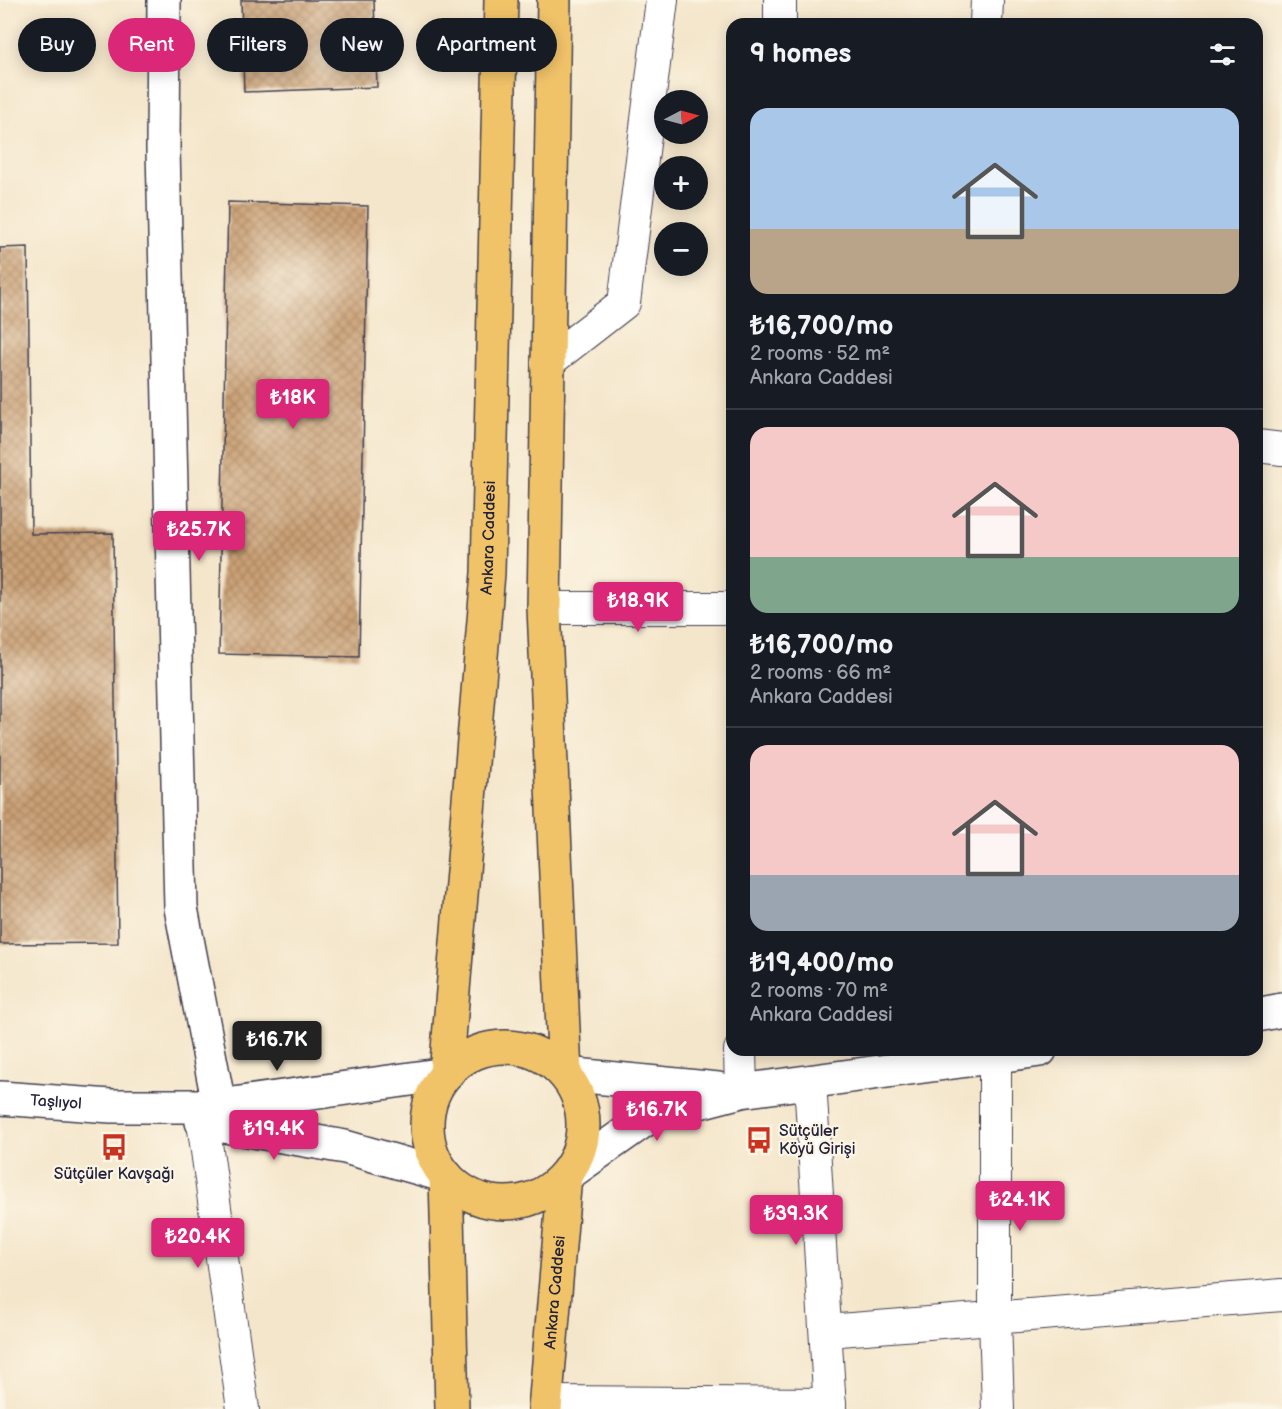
<!DOCTYPE html>
<html lang="en">
<head>
<meta charset="utf-8">
<style>
  :root { --surface:#171b24; --page:#20242c; --text:#f1f3f6; --muted:#9ea1a6; --line:#363941; --accent:#db2777 }
  body { margin:0; font-family:"Balsamiq Sans",sans-serif; background:var(--page); color:var(--text); height:100vh; display:flex; flex-direction:column; font-size:22px; white-space:nowrap }
  * { box-sizing:border-box; margin:0 }
  p { font-size:20px; color:var(--muted) }
  .icon { flex:none; width:33px; height:33px; fill:none; stroke:currentColor; stroke-width:2; stroke-linecap:round; stroke-linejoin:round }
  .map { position:relative; flex:1; overflow:hidden }
  .details { position:absolute; left:726px; top:18px; width:537px; height:1038px; display:flex; flex-direction:column; background:var(--surface); border-radius:18px; box-shadow:0 3px 15px #0003 }
  .details>* { flex:none }
  .guide { position:absolute; left:18px; top:18px; width:570px; height:54px; display:flex; gap:12px }
  .needle { width:39px; rotate:84deg }
  .fabs { position:absolute; left:654px; top:90px; display:grid; gap:12px }
  .fabs a { display:grid; place-items:center; width:54px; height:54px; border-radius:50%; background:var(--surface); box-shadow:0 3px 15px #0003; font-size:30px }
  .price { position:absolute; translate:-50% -51px; padding:0 14px; border-radius:6px; background:var(--accent); color:#fff; font-size:20px; line-height:39px; filter:drop-shadow(0 2px 3px #0008) }
  .price::after { content:''; position:absolute; left:50%; top:36px; width:18px; height:14px; margin-left:-9px; background:inherit; clip-path:polygon(0 0,100% 0,50% 100%) }
  .price.on { background:#222; color:#fff }
  ul { padding:0; list-style:none }
  li { display:grid; align-content:center; gap:12px; height:318px; padding:0 24px }
  li+li { border-top:2px solid var(--line) }
  li span { display:grid; place-items:center; height:186px; border-radius:18px; color:#555 }
  li>.icon { margin-inline-start:auto }
  span .icon { width:108px; height:108px; fill:#fffc; stroke-width:1 }
  li b { font-size:26px }
  h2 { display:flex; justify-content:space-between; align-items:center; height:72px; padding:0 24px; font-size:26px }
  .tag { padding:0 21px; border-radius:27px; background:var(--surface); box-shadow:0 3px 15px #0003; font-size:21px; line-height:54px }
  .tag.on { background:var(--accent); color:#fff }
  .map>svg:first-child { display:block }
  .building { fill:url(#building-cross-hatch) }
  .lines { fill:none; stroke-linecap:round; stroke-linejoin:round }
  .minor-casing { stroke:#423f51; stroke-width:34 }
  .tertiary-casing { stroke:#423f51; stroke-width:36 }
  .trunk-casing { stroke:#423f51; stroke-width:36 }
  .minor { stroke:#fff; stroke-width:32 }
  .tertiary { stroke:#fff; stroke-width:33 }
  .trunk { stroke:#f1c369; stroke-width:33 }
  .labels { text-anchor:middle; dominant-baseline:central; stroke-width:4.5; stroke-linejoin:round; paint-order:stroke }
  .street-label { font-size:16px; fill:#22223b; stroke:#fcf5e5 }
  .poi-label { font-size:16px; fill:#22223b; stroke:#fcf5e5; text-anchor:start }
</style>
</head>
<body>
<div class="map">
<svg width="1282" height="1409" viewBox="0 0 1282 1409">
  <defs>
    <pattern id="building-cross-hatch" width="8" height="8" patternUnits="userSpaceOnUse" patternTransform="scale(1.5)"><rect width="8" height="8" fill="#caa075"/><path d="M0 0l8 8M0 8l8-8" fill="none" stroke="#a48261"/></pattern>
  </defs>
  <rect width="100%" height="100%" fill="#fcf5e5"/>
  <filter id="ink" filterUnits="userSpaceOnUse"><feTurbulence type="fractalNoise" baseFrequency=".0167" numOctaves="2"/><feDisplacementMap in="SourceGraphic" scale="12" xChannelSelector="R" yChannelSelector="G"/><feConvolveMatrix kernelMatrix="1 2 1 2 8 2 1 2 1" color-interpolation-filters="sRGB"/></filter>
  <filter id="wash" filterUnits="userSpaceOnUse"><feTurbulence type="fractalNoise" baseFrequency=".008" numOctaves="4" result="noise"/><feDisplacementMap in="SourceGraphic" scale="24" xChannelSelector="R" yChannelSelector="G"/><feGaussianBlur stdDeviation="1.35" result="paint"/><feColorMatrix in="noise" values="0 0 0 0 0 0 0 0 0 0 0 0 0 0 0 0 0 1.4 0 .05"/><feComposite in="paint" operator="in"/></filter>
  <g filter="url(#wash)">
    <rect width="100%" height="100%" fill="#f4e6cb"/>
    <g id="blocks">
      <g class="building">
        <polygon points="241,0 374,0 377,87 244,92"/>
        <polygon points="228,202 368,206 359,657 219,654"/>
        <polygon points="28,247 31,534 113,533 118,943 0,944 0,248"/>
      </g>
    </g>
  </g>
  <g filter="url(#ink)">
    <use href="#blocks" fill-opacity="0" stroke="#423f51" stroke-width="1.5"/>
    <g class="lines">
      <defs>
        <g id="minor">
          <polyline points="780,24 780,0"/>
          <polyline points="986,24 987,0"/>
          <polyline points="547,363 624,303 662,0"/>
          <polyline points="1257,446 1282,449"/>
          <polyline points="544,608 732,608"/>
          <polyline points="740,1050 741,1091"/>
          <polyline points="995,1056 995,1320 998,1409"/>
          <polyline points="810,1081 830,1409"/>
          <polyline points="203,1122 243,1409"/>
          <polyline points="827,1331 1282,1295"/>
          <polyline points="546,1402 830,1404"/>
        </g>
        <g id="tertiary">
          <polyline points="164,0 163,149 181,908 223,1126"/>
          <polyline points="1257,1015 1282,1010"/>
          <polyline points="565,1074 718,1089"/>
          <path id="s1" d="M0,1098l111,8h108l227,-32"/>
          <polyline points="202,1122 345,1147 446,1176"/>
          <polyline points="565,1176 653,1114 741,1091 1040,1050"/>
        </g>
        <g id="trunk">
          <polyline points="554,0 544,608 565,1074"/>
          <circle cx="505" cy="1125" r="78"/>
          <path id="s2" d="M446,1074l42,-501 13,-573"/>
          <polyline points="446,1176 452,1409"/>
          <path id="s3" d="M545,1409l20,-233"/>
        </g>
      </defs>
      <use href="#minor" class="minor-casing"/>
      <use href="#tertiary" class="tertiary-casing"/>
      <use href="#trunk" class="trunk-casing"/>
      <use href="#minor" class="minor"/>
      <use href="#tertiary" class="tertiary"/>
      <use href="#trunk" class="trunk"/>
    </g>
  </g>
  <defs>
    <symbol id="bus-bare" viewBox="-9 -9 18 18"><path d="M-5-6H5V4H4V6H2V4H-2V6H-4V4H-5ZM-3.5-4V0h7V-4ZM-3.5 1.2v1.5H-2V1.2ZM2 1.2v1.5H3.5V1.2Z" fill="#c8321e" stroke="#fcf5e5" stroke-width="2.5" paint-order="stroke"/></symbol>
  </defs>
  <g fill-rule="evenodd">
    <use href="#bus-bare" x="740" y="1121" width="38" height="38"/>
    <use href="#bus-bare" x="95" y="1128" width="38" height="38"/>
  </g>
  <g class="labels">
    <g class="street-label">
      <text stroke="none"><textPath href="#s2" startOffset="538">Ankara Caddesi</textPath></text>
      <text stroke="none"><textPath href="#s1" startOffset="56">Taşlıyol</textPath></text>
      <text stroke="none"><textPath href="#s3" startOffset="117">Ankara Caddesi</textPath></text>
    </g>
    <g class="poi-label">
      <text x="779" y="1131">Sütçüler<tspan x="779" dy="18">Köyü Girişi</tspan></text>
      <text x="114" y="1174" text-anchor="middle">Sütçüler Kavşağı</text>
    </g>
  </g>
</svg>
<div class="fabs">
<a><svg class="needle" viewBox="-14 -14 28 28"><path d="M0-13l5 13h-10z" fill="#e53935"/><path d="M0 13l5-13h-10z" fill="#9ea1a6"/></svg></a>
<a>+</a>
<a>−</a>
</div>
<b class="price" style="left:293px;top:430px">₺18K</b>
<b class="price" style="left:199px;top:562px">₺25.7K</b>
<b class="price" style="left:638px;top:633px">₺18.9K</b>
<b class="price on" style="left:277px;top:1072px">₺16.7K</b>
<b class="price" style="left:657px;top:1142px">₺16.7K</b>
<b class="price" style="left:274px;top:1161px">₺19.4K</b>
<b class="price" style="left:1020px;top:1232px">₺24.1K</b>
<b class="price" style="left:796px;top:1246px">₺39.3K</b>
<b class="price" style="left:198px;top:1269px">₺20.4K</b>
<div class="guide">
<a class="tag">Buy</a>
<a class="tag on">Rent</a>
<a class="tag">Filters</a>
<a class="tag">New</a>
<a class="tag">Apartment</a>
</div>
<section class="details">
<h2>9 homes<svg class="icon" aria-label="filters" viewBox="0 0 24 24"><path d="M4 7h16M4 17h16"/><circle cx="9" cy="7" r="2"/><circle cx="15" cy="17" r="2"/></svg></h2>
<ul>
<li><span style="background:linear-gradient(#a9c7e8 65%,#b9a48a 0)"><svg class="icon" aria-label="home" viewBox="0 0 24 24"><path d="M3 11l9-7 9 7M6 9v11h12V9"/></svg></span><div><b>₺16,700/mo</b><p>2 rooms · 52 m²</p><p>Ankara Caddesi</p></div></li>
<li><span style="background:linear-gradient(#f6c9c9 70%,#7fa58c 0)"><svg class="icon" aria-label="home" viewBox="0 0 24 24"><path d="M3 11l9-7 9 7M6 9v11h12V9"/></svg></span><div><b>₺16,700/mo</b><p>2 rooms · 66 m²</p><p>Ankara Caddesi</p></div></li>
<li><span style="background:linear-gradient(#f6c9c9 70%,#9aa5b1 0)"><svg class="icon" aria-label="home" viewBox="0 0 24 24"><path d="M3 11l9-7 9 7M6 9v11h12V9"/></svg></span><div><b>₺19,400/mo</b><p>2 rooms · 70 m²</p><p>Ankara Caddesi</p></div></li>
</ul>
</section>
</div>
</body>
</html>
